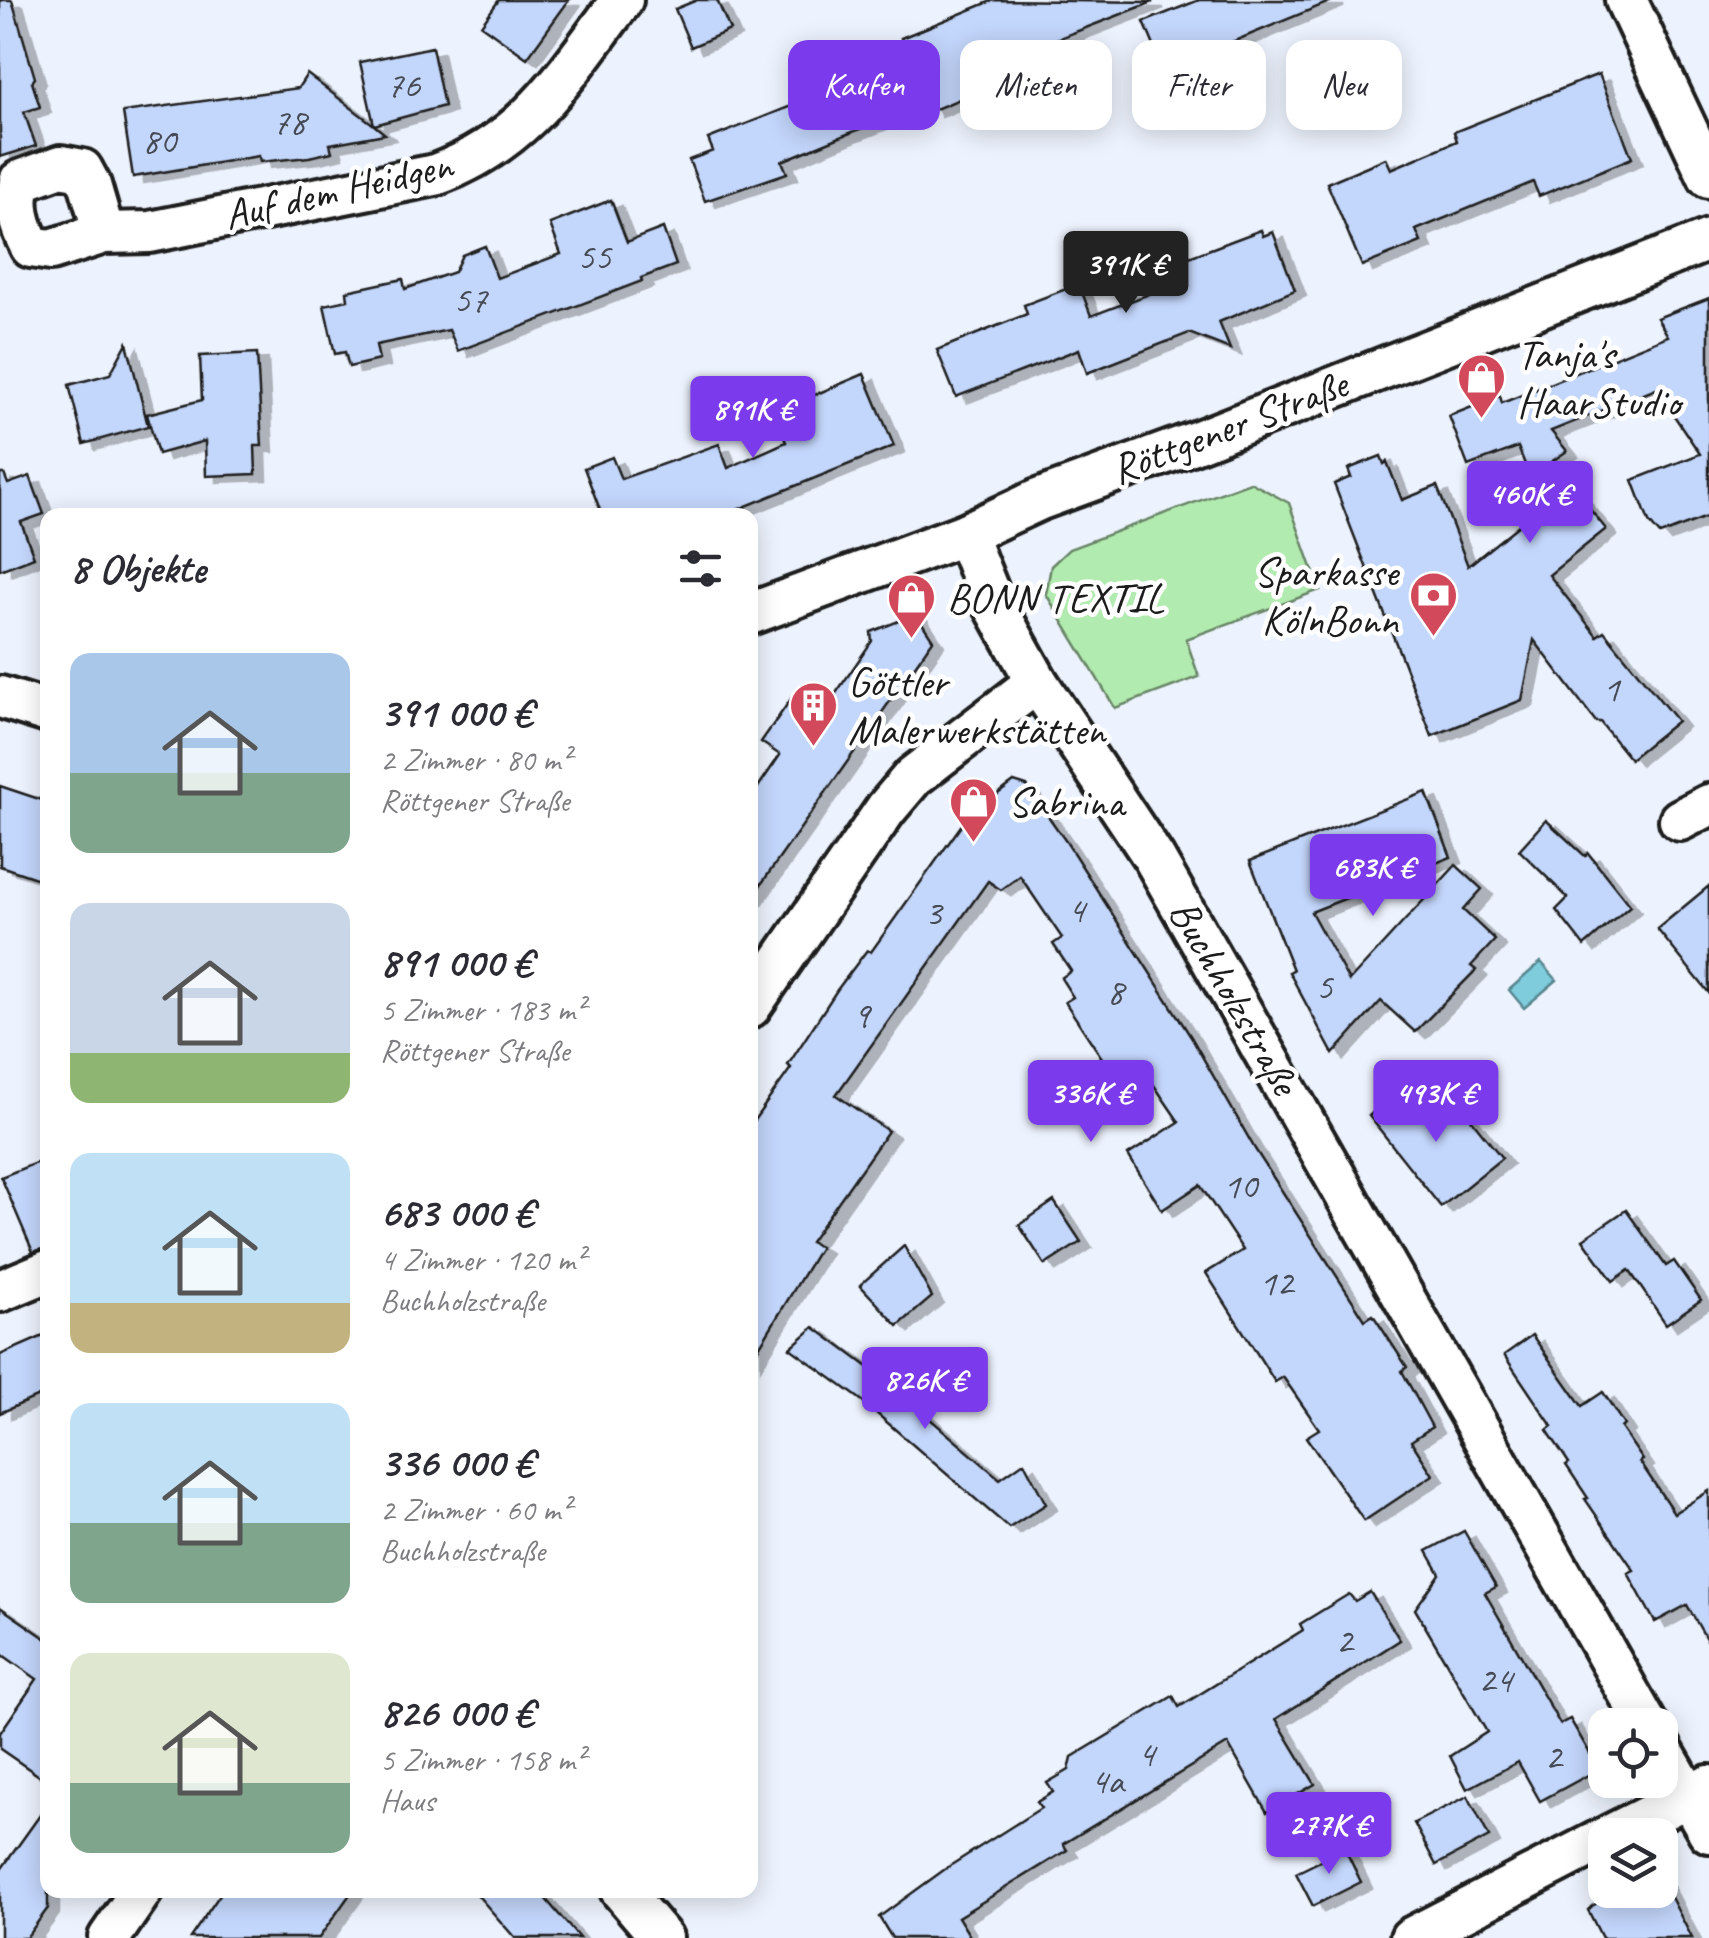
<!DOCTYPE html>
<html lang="de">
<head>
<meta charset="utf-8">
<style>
  :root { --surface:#fff; --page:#f7f7f7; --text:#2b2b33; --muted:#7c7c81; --accent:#7c3aed }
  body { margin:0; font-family:Caveat,sans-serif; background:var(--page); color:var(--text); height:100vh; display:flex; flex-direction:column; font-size:38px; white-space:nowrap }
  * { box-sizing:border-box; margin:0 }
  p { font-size:32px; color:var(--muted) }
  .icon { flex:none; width:55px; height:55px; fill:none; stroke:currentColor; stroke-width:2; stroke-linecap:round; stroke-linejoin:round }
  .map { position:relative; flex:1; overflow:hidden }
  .details { position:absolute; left:40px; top:508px; width:718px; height:1390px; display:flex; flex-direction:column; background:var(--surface); border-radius:20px; box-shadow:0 5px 25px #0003 }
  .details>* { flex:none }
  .banner { position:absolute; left:788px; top:40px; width:770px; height:90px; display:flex; gap:20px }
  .tools { position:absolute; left:1588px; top:1708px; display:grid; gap:20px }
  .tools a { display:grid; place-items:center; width:90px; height:90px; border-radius:20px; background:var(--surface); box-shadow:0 5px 25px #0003; font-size:50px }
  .price { position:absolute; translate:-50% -85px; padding:0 22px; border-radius:10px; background:var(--accent); color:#fff; font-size:32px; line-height:65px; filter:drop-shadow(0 2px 5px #0008) }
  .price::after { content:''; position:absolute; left:50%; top:60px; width:30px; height:22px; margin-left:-15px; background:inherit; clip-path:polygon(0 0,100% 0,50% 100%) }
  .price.selected { background:#222; color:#fff }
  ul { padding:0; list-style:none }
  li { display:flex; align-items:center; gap:30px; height:250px; padding:0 30px }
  li span { display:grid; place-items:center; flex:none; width:280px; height:200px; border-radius:20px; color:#555 }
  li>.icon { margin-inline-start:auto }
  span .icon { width:120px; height:120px; fill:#fffc; stroke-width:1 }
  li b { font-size:42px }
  h2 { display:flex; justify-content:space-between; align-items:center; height:120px; padding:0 30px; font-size:42px }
  .chip { padding:0 35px; border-radius:20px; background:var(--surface); box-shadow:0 5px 25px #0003; font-size:35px; line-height:90px }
  .chip.selected { background:var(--accent); color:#fff }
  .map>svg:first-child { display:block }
  .green { fill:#b2ebaf; stroke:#678466; stroke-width:2.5 }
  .water { fill:#7eccdc; stroke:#57868f; stroke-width:2.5 }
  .building { fill:#c3d6fb; stroke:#1c1c1c; stroke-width:2.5; filter:url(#shadow) }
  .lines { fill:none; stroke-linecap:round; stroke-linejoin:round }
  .minor-casing { stroke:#1c1c1c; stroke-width:48 }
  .minor { stroke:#fff; stroke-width:40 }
  .labels { text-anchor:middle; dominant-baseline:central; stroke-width:9; stroke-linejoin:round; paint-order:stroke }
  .number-label { font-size:38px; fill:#464a54 }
  .street-label { font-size:42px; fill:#1c1c1c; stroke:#fff }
  .poi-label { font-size:42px; fill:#1c1c1c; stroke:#fff; text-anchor:start }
</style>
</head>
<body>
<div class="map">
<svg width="1709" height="1938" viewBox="0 0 1709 1938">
  <defs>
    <filter id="shadow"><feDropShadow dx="11" dy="6" stdDeviation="0" flood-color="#0004"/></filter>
  </defs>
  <rect width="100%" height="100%" fill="#edf3fe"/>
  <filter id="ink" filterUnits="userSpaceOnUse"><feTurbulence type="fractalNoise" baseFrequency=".01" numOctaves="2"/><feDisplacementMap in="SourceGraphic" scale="20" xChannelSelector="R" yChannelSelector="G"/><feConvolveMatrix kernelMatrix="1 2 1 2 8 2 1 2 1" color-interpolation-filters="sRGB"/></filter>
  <g filter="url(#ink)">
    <polygon class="green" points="1250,482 1289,503 1320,590 1186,639 1199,677 1115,708 1046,594 1051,566 1069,549"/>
    <polygon class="water" points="1541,962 1557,980 1524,1008 1509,990"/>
    <g class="building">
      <polygon points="0,0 12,0 35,78 32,82 40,107 24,112 36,146 0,157"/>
      <polygon points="499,0 569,0 527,58 481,25"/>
      <polygon points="697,0 717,0 730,30 691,47 675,9"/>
      <polygon points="994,0 1153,2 1000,61 1008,79 931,111 927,103 845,135 782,161 787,173 705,201 689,160 713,151 708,139 799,103 793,89 904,45 901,38"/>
      <polygon points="1199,0 1332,0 1332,1 1232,42 1247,80 1180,108 1144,22"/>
      <polygon points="432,47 444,106 374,125 385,134 330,144 332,152 309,157 260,162 259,156 133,177 123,112 298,88 307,74 374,125 360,62"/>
      <polygon points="1599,74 1632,158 1539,196 1533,182 1416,230 1421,242 1362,266 1327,183 1386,158 1391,169 1457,141 1454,132"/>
      <polygon points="611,200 627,242 663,228 676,265 641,278 642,281 458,351 449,330 376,345 379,360 349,367 345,352 335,354 324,305 348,300 347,291 403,279 405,289 454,272 462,255 485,246 497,278 561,254 550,224"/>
      <polygon points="1261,230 1263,236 1273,232 1295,290 1219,322 1230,349 1189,333 1087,373 1079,349 956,397 937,350 1027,314 1024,305 1079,284 1091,316 1160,290 1173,263"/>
      <polygon points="1709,298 1709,516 1660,535 1649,522 1633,480 1700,454 1656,389 1551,431 1567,451 1551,462 1606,529 1549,575 1597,636 1604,631 1677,721 1630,759 1600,722 1596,722 1534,640 1522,700 1432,736 1334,484 1351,477 1348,469 1381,456 1384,464 1387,462 1402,500 1437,486 1468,566 1530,516 1531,511 1541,504 1518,447 1468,466 1449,416 1500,396 1502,403 1668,336 1657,318"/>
      <polygon points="127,343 148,426 84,444 69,385 110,374"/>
      <polygon points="257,353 262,446 255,446 256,474 206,476 205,441 158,454 147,414 202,400 200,356"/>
      <polygon points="864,374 894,446 724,515 602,515 584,468 612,457 621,479 719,444 728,468 786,442 774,412"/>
      <polygon points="0,474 4,474 8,484 30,476 44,514 21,522 34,557 0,570"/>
      <polygon points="916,614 933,640 750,900 750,799 780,755 761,742 793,696 821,715 872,641 871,632"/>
      <polygon points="1014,782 1027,786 1067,843 1191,1037 1255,1149 1365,1320 1373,1315 1407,1367 1402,1371 1432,1427 1411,1441 1433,1475 1364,1521 1306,1437 1319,1429 1283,1377 1275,1382 1206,1273 1243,1250 1200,1185 1162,1210 1128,1155 1179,1122 1143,1069 1119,1084 1065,1002 1073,997 1061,978 1071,971 1053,944 1062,938 1020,876 1001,890 988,881 836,1095 888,1131 810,1242 820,1247 750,1362 750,1126 791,1068 788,1065 837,990 867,950 871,952 968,816"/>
      <polygon points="0,786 48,802 48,882 0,866"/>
      <polygon points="1426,792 1451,857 1311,912 1349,981 1456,865 1482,889 1463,910 1495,940 1471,966 1476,970 1415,1032 1381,1001 1333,1054 1289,972 1293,970 1250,861"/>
      <polygon points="1546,820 1585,856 1588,853 1630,906 1584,946 1556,910 1568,898 1519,850"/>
      <polygon points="1709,886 1709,993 1657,929"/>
      <polygon points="1402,1087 1434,1125 1459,1104 1502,1158 1441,1207 1369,1116"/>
      <polygon points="48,1158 48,1248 33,1252 1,1177"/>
      <polygon points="1054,1201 1081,1242 1045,1265 1019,1225"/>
      <polygon points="1626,1210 1666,1266 1674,1261 1701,1300 1666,1324 1629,1270 1613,1281 1583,1239"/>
      <polygon points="904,1246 932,1297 898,1326 860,1285"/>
      <polygon points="814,1327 879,1375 1000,1479 1024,1462 1046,1504 1009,1528 860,1399 790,1348"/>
      <polygon points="48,1334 48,1392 0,1413 0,1355"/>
      <polygon points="1532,1335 1582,1406 1603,1392 1624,1425 1621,1428 1643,1460 1640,1462 1674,1513 1709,1491 1709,1644 1687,1605 1655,1622 1628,1573 1634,1570 1585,1499 1588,1498 1566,1465 1569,1463 1547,1430 1552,1426 1504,1355"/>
      <polygon points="1464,1531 1496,1587 1485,1593 1560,1724 1570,1719 1599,1769 1540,1801 1518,1762 1467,1789 1450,1756 1487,1732 1415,1609 1440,1574 1427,1551"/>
      <polygon points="1370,1592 1400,1640 1276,1719 1315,1784 1267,1812 1228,1744 1063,1844 1067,1850 958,1917 971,1938 892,1938 879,1917 948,1867 1041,1808 1037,1802 1053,1792 1047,1783 1069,1770 1072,1757 1173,1696 1179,1707 1303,1630 1300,1624 1349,1594 1355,1601"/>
      <polygon points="0,1607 48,1640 48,1782 0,1749 0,1733 37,1679 0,1653"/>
      <polygon points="1468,1796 1489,1837 1436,1865 1414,1823"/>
      <polygon points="48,1804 48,1908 26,1938 0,1938 0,1871"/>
      <polygon points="1345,1849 1361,1882 1313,1906 1296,1873"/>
      <polygon points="1663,1882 1692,1938 1602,1938 1588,1910 1592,1906 1621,1890 1660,1890"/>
      <polygon points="223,1890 353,1890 319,1938 190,1938"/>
      <polygon points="473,1890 538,1890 579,1938 515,1938"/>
    </g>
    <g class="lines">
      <defs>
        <g id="minor">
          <polyline points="1626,0 1709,177"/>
          <path d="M104,233l-14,-48 -8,-15 -21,-4 -41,15c-6,24 -1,44 11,66l20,3 53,-17 46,-1 285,-57c93,-34 130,-100 187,-175"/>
          <polyline points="965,534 992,601 1037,682 1154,858 1647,1725"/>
          <polyline points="750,614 965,534 1038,500 1193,443 1709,240"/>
          <polyline points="0,697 48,712"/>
          <polyline points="1680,820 1709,805"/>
          <polyline points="750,1007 886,809 913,777 1037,682"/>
          <polyline points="0,1291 48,1271"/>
          <polyline points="1660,1747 1709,1832"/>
          <polyline points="1611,1835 1709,1786"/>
          <polyline points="621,1890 662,1938"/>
          <polyline points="109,1938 142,1890"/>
          <polyline points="1411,1938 1605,1838"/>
        </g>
      </defs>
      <use href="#minor" class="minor-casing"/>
      <use href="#minor" class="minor"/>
    </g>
  </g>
  <defs>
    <symbol id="shop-pin" viewBox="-11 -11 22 30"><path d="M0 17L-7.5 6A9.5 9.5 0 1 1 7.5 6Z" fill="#d1495b" stroke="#fff"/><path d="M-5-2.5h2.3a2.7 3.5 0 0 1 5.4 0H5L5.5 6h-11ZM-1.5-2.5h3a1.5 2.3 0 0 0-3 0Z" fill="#fff"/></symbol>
    <symbol id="bank-pin" viewBox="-11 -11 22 30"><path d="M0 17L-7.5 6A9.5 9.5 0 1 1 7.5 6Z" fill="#d1495b" stroke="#fff"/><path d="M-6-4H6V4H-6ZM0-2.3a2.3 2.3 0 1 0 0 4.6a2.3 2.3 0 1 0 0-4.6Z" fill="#fff"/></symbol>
    <symbol id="building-pin" viewBox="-11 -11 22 30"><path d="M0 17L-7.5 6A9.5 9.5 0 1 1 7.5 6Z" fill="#d1495b" stroke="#fff"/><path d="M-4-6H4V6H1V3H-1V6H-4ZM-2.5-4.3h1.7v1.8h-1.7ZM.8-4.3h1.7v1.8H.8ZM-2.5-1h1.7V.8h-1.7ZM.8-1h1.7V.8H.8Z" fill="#fff"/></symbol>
  </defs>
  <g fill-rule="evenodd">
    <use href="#shop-pin" x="1454" y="350" width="55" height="75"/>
    <use href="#bank-pin" x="1406" y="568" width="55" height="75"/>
    <use href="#shop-pin" x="884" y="570" width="55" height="75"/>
    <use href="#building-pin" x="786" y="678" width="55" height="75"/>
    <use href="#shop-pin" x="946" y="774" width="55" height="75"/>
  </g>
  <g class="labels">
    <g class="number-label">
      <text x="403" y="84">76</text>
      <text x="289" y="121">78</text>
      <text x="159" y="140">80</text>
      <text x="594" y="256">55</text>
      <text x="470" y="299">57</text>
      <text x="1611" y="688">1</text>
      <text x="1076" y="909">4</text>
      <text x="933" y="912">3</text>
      <text x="1324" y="986">5</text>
      <text x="1115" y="991">8</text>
      <text x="861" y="1014">9</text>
      <text x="1240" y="1185">10</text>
      <text x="1276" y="1282">12</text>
      <text x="1344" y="1640">2</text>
      <text x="1495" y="1679">24</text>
      <text x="1146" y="1753">4</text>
      <text x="1553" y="1756">2</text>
      <text x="1107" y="1780">4a</text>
    </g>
    <g class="street-label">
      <text transform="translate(338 190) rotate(-13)">Auf dem Heidgen</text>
      <text transform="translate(1229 427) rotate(-21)">Röttgener Straße</text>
      <text transform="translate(1234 997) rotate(60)">Buchholzstraße</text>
    </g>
    <g class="poi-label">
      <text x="1517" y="354">Tanja's<tspan x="1517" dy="48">HaarStudio</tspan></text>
      <text x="1398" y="572" text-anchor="end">Sparkasse<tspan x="1398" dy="48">KölnBonn</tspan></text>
      <text x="947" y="598">BONN TEXTIL</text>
      <text x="848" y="682">Göttler<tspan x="848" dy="48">Malerwerkstätten</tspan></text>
      <text x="1008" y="802">Sabrina</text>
    </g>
  </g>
</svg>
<div class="tools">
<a><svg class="icon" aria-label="locate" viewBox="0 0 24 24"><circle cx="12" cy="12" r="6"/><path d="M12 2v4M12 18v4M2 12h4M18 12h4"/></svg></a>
<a><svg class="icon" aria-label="layers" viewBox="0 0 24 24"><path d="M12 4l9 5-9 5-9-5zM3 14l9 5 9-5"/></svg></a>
</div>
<b class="price selected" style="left:1126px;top:316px">391K €</b>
<b class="price" style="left:753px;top:461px">891K €</b>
<b class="price" style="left:1530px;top:546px">460K €</b>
<b class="price" style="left:1373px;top:919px">683K €</b>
<b class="price" style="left:1091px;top:1145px">336K €</b>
<b class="price" style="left:1436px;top:1145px">493K €</b>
<b class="price" style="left:925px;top:1432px">826K €</b>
<b class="price" style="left:1329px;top:1877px">277K €</b>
<div class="banner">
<a class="chip selected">Kaufen</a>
<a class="chip">Mieten</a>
<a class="chip">Filter</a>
<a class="chip">Neu</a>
</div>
<section class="details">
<h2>8 Objekte<svg class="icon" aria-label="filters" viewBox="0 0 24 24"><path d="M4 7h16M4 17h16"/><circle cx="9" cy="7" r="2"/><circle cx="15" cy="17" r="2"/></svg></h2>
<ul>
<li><span style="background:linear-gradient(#a9c7e8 60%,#7fa58c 0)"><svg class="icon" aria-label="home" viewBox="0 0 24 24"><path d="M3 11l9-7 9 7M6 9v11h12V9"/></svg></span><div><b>391 000 €</b><p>2 Zimmer · 80 m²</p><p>Röttgener Straße</p></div></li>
<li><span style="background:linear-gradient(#c9d6e8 75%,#8fb573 0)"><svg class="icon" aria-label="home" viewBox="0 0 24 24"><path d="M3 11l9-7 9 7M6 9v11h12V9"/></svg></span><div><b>891 000 €</b><p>5 Zimmer · 183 m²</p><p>Röttgener Straße</p></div></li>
<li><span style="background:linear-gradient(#bfe0f5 75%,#c2b280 0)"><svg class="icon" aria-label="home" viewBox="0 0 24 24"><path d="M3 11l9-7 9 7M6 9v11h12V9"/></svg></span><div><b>683 000 €</b><p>4 Zimmer · 120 m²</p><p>Buchholzstraße</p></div></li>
<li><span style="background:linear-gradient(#bfe0f5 60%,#7fa58c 0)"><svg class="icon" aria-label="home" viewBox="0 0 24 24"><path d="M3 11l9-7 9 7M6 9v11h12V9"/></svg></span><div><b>336 000 €</b><p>2 Zimmer · 60 m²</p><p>Buchholzstraße</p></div></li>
<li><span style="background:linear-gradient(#dfe7d0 65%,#7fa58c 0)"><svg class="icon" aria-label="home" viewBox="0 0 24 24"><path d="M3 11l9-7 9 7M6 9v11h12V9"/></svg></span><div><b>826 000 €</b><p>5 Zimmer · 158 m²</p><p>Haus</p></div></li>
</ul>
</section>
</div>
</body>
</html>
